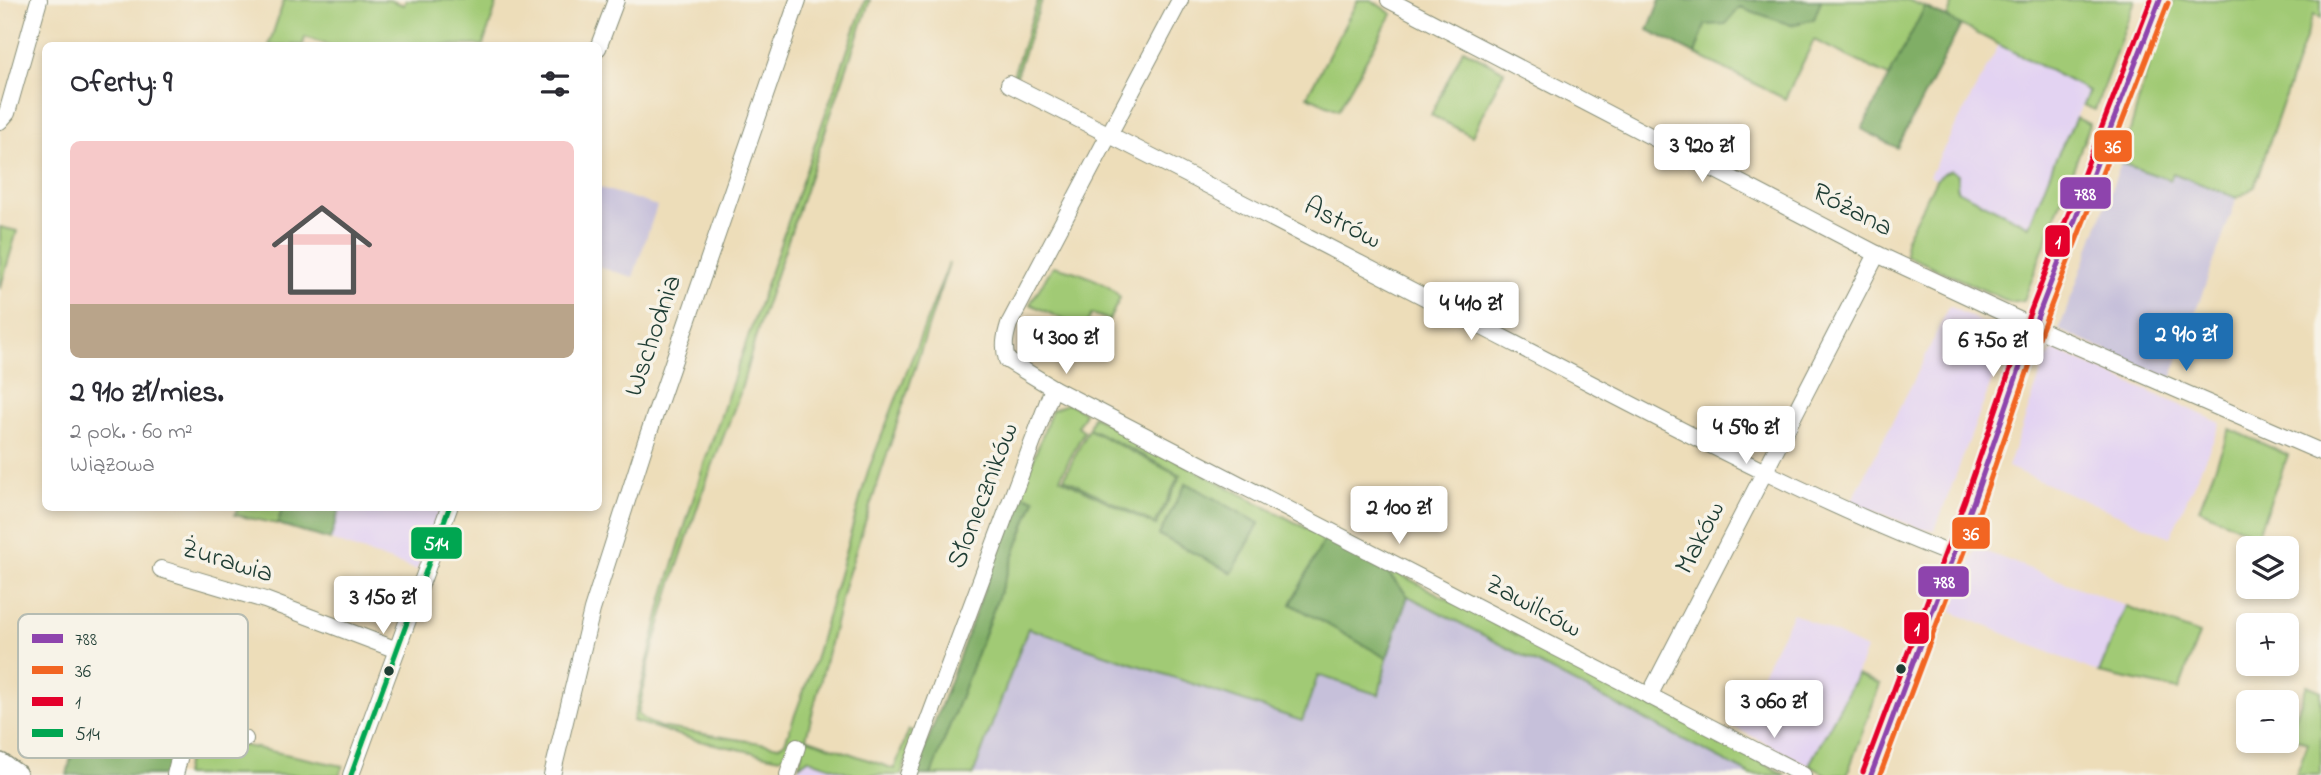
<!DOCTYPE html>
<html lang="pl">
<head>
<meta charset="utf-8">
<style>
  :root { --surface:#fff; --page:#f7f7f7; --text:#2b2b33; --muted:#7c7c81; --line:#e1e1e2; --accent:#1f6fb2 }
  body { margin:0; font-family:"Indie Flower",sans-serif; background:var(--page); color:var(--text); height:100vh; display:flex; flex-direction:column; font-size:26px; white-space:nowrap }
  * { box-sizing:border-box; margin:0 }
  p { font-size:23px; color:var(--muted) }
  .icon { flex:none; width:38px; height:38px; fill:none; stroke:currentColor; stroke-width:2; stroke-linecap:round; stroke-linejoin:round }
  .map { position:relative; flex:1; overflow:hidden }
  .panel { position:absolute; left:42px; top:42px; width:560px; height:469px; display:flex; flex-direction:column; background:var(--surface); border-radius:10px; box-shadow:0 4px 10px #0003 }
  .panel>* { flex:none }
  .fabs { position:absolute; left:2236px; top:536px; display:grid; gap:14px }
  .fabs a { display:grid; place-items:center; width:63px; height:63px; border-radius:10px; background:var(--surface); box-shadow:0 4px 10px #0003; font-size:35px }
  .price { position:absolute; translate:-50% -60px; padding:0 16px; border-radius:7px; background:#fff; color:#222; font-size:23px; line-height:46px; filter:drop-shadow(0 2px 4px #0008) }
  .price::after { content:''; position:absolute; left:50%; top:42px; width:21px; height:16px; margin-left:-10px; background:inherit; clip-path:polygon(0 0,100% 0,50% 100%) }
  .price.selected { background:var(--accent); color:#fff }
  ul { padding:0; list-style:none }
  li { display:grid; align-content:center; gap:14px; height:371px; padding:0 28px }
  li+li { border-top:2px solid var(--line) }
  li span { display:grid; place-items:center; height:217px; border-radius:10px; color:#555 }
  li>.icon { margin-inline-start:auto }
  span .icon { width:126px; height:126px; fill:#fffc; stroke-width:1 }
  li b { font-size:30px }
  h2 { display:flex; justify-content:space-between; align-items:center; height:84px; padding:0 28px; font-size:30px }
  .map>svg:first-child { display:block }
  .built { fill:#e3d3f2 }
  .industrial { fill:#c6c0da }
  .green { fill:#a1ca75; stroke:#608454; stroke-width:2; fill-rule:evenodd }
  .forest { fill:#80ae66; stroke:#50764d; stroke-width:2 }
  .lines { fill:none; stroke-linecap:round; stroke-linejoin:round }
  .minor-casing { stroke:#868d76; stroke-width:18 }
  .major-casing { stroke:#868d76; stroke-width:24 }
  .minor { stroke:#fff; stroke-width:16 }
  .major { stroke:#fff; stroke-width:21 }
  .bus-1-casing { stroke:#f7f3e8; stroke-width:10 }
  .bus-2-casing { stroke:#f7f3e8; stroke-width:10 }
  .bus-3-casing { stroke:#f7f3e8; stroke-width:10 }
  .bus-4-casing { stroke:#f7f3e8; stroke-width:10 }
  .bus-1 { stroke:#8e44ad; stroke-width:5 }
  .bus-2 { stroke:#f26522; stroke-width:5 }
  .bus-3 { stroke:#e4002b; stroke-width:5 }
  .bus-4 { stroke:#00a651; stroke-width:5 }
  .bus-dot { fill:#1f3d34; stroke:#f7f3e8; stroke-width:2.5 }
  .labels { text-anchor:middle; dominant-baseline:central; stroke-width:7; stroke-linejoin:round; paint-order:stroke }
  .street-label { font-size:28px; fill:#1f3d34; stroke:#f7f3e8 }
  .key { fill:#f7f3e8; stroke:#b6bcb2; stroke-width:2 }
  .key-label { font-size:19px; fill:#1f3d34 }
  .line-badge { stroke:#f7f3e8; stroke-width:2.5 }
  .badge-label { font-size:19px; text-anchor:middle; font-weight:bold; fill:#fff }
</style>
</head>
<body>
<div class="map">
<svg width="2321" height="775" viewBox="0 0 2321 775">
  <rect width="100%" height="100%" fill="#f7f3e8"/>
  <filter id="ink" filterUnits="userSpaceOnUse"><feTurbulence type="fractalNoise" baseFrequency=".0143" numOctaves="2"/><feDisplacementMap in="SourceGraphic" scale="14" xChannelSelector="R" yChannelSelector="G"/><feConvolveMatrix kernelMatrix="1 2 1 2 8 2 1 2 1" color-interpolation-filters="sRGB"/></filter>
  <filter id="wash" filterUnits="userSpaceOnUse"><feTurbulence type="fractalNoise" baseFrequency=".00686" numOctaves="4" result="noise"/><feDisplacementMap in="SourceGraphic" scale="28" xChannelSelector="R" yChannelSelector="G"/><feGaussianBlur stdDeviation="1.57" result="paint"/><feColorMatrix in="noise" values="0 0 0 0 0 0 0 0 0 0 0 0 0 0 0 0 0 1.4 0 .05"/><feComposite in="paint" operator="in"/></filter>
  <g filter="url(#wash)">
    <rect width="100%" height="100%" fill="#edddb9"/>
    <g class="built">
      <polygon points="1999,45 2089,91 2055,160 2029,227 1929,176"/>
      <polygon points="1949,306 2009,336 1935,530 1922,529 1851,502 1915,378"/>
      <polygon points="2054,350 2221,423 2170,537 2008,467 2046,359"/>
      <polygon points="340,508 427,508 440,511 417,570 330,540"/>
      <polygon points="1976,548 2126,606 2099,673 1952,612"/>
      <polygon points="1793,613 1866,649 1851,690 1824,739 1822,739 1809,765 1734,727"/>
      <polygon points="808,759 855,775 797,775 799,766"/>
    </g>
    <g class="industrial">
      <polygon points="2121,163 2169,180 2173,173 2237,198 2171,379 2059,330"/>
      <polygon points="598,187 657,206 633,277 599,267"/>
      <polygon points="1044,475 1291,604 1387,658 1408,596 1751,775 931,775"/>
    </g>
    <g class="green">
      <polygon points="284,0 389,0 404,5 406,0 498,0 483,45 331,46 305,37 303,45 269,45"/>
      <polygon points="865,0 870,0 759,325 740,393 704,488 670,589 649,663 638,714 648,722 660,727 779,746 785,742 815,660 868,471 949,263 845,584 806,738 894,769 909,730 917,732 901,775 855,775 808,759 799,766 805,738 797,740 791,750 780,758 695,740 633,721 663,598 704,464"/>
      <polygon points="1038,0 1042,0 1016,76 1013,75"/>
      <polygon points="1358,0 1371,0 1392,14 1338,110 1307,96"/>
      <polygon points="1821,0 1908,0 1925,7 1890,77 1814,40 1785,99 1695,54 1705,25 1740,7 1791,25 1814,19"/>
      <polygon points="1954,0 2135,0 2095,110 2083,105 2089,91 1947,18"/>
      <polygon points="2174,0 2321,0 2321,18 2313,15 2254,187 2237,198 2173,173 2170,180 2121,163 2149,64"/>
      <polygon points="1463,49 1504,71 1472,136 1431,115"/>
      <polygon points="2076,118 2090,124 2024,300 2010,302 1906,255 1905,240 1936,180 1943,173 1951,170 1958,174 1957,190 2029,226 2055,160"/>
      <polygon points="0,227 17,231 0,289"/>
      <path d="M1053,266c19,4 56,15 67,32l-11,22 -17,-6 -9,15 -53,-25z"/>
      <path d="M1069,403l16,10 -7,13 6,5 -24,47 96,48 25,-51 -92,-47 4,-12 232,122 -34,66 96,54 -8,37 -61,-20 -16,46 -274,-93 -55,147h-42l104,-276 -15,-5 32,-84zM1186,483l73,41 -27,49 -73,-38z"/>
      <polygon points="1088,429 1179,476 1155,524 1064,478"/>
      <polygon points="2230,429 2288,455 2257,536 2199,509"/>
      <polygon points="238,508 282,508 278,524 235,515"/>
      <polygon points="1386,567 1786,775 1751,775 1408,596 1386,571"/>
      <polygon points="2126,606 2199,634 2179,690 2099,673"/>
      <polygon points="1857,675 1880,684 1847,775 1827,775 1809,765"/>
      <polygon points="2307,685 2321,691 2321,775 2296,775 2308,743 2289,735"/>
      <polygon points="192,735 343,766 340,775 184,775"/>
    </g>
    <g class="forest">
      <polygon points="1660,0 1821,0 1814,19 1791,25 1740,7 1726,24 1705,25 1695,54 1648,30"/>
      <polygon points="1925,7 1961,25 1897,148 1862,129"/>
      <polygon points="1186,483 1259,523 1232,573 1159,535"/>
      <polygon points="1020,494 1035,499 931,775 915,775"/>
      <polygon points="282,508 340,508 330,540 278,524"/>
      <polygon points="1325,538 1386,571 1408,596 1387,658 1291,604"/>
      <polygon points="84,698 166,724 180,732 169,775 67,775"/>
    </g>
  </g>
  <g filter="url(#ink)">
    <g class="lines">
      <defs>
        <g id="minor">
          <polyline points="1389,0 1877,254 2049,334 2321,452"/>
          <polyline points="598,48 616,0"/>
          <path d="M1009,84c171,86 340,174 510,262 143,74 284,151 434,209"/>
          <polyline points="0,121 7,113 39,0"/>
          <polyline points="1053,388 1803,775"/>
          <polyline points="161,569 265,600 397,650"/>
          <polyline points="84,693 187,726 175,775"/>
          <polyline points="1649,696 1877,254"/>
          <polyline points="187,726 245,739"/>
          <polyline points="351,775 449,508"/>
          <polyline points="552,775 592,610 647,438 798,0"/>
          <polyline points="788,775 797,747"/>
          <path d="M908,775l145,-387 -46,-28c-4,-14 -2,-23 2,-36l171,-324"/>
        </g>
        <g id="major">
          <polyline points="0,764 16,775"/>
          <polyline points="1871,775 1973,503 2034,326 2160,0"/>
        </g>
      </defs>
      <use href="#minor" class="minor-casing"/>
      <use href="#major" class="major-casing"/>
      <use href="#minor" class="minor"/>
      <use href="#major" class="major"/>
      <defs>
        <polyline id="bus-1" points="1871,775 1973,503 2034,326 2160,0"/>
        <polyline id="bus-2" points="1880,775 1981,506 2042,329 2168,3"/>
        <polyline id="bus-3" points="1863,772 1965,500 2026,323 2151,0"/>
        <polyline id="bus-4" points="351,775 449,508"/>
      </defs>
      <use href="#bus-1" class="bus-1-casing"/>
      <use href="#bus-2" class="bus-2-casing"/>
      <use href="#bus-3" class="bus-3-casing"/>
      <use href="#bus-4" class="bus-4-casing"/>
      <use href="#bus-1" class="bus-1"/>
      <use href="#bus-2" class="bus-2"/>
      <use href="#bus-3" class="bus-3"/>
      <use href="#bus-4" class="bus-4"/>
    </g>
  </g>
  <g class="bus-dot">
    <circle cx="1901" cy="669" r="6"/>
    <circle cx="389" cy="671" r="6"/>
  </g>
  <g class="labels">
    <g class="street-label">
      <text transform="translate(1852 211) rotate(27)">Różana</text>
      <text transform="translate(1342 224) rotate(27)">Astrów</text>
      <text transform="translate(654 336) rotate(-71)">Wschodnia</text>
      <text transform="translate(984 496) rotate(-69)">Słoneczników</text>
      <text transform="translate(1701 538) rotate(-63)">Maków</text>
      <text transform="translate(227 562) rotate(17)">Żurawia</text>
      <text transform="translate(1533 607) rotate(28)">Zawilców</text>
    </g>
  </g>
  <rect x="18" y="614" width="230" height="144" rx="10" class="key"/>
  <rect x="32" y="634" width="31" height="9" fill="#8e44ad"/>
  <rect x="32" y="666" width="31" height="8" fill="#f26522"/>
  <rect x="32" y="697" width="31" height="9" fill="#e4002b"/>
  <rect x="32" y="729" width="31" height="8" fill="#00a651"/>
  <g class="key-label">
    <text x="75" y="645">788</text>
    <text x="75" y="677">36</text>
    <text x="75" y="708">1</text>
    <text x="75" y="740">514</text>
  </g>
  <g class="line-badge">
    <rect x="2093" y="129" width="40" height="34" rx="7" fill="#f26522"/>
    <rect x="2059" y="176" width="53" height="34" rx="7" fill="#8e44ad"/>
    <rect x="2044" y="224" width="27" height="34" rx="7" fill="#e4002b"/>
    <rect x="1951" y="516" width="40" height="34" rx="7" fill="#f26522"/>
    <rect x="410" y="526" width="53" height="34" rx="7" fill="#00a651"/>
    <rect x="1917" y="565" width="53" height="33" rx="7" fill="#8e44ad"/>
    <rect x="1903" y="611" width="27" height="34" rx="7" fill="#e4002b"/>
  </g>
  <g class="badge-label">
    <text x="2113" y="153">36</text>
    <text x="2085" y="200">788</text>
    <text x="2058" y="248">1</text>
    <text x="1971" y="540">36</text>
    <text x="436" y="550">514</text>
    <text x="1944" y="588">788</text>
    <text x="1917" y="635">1</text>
  </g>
</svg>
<div class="fabs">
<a><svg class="icon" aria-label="layers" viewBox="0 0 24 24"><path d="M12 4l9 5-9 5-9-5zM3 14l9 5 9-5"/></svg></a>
<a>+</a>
<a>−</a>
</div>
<b class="price" style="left:1702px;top:184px">3 920 zł</b>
<b class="price" style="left:1471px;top:342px">4 410 zł</b>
<b class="price selected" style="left:2186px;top:373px">2 910 zł</b>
<b class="price" style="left:1066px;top:376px">4 300 zł</b>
<b class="price" style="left:1993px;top:379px">6 750 zł</b>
<b class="price" style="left:1746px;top:466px">4 590 zł</b>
<b class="price" style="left:1399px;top:546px">2 100 zł</b>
<b class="price" style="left:383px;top:636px">3 150 zł</b>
<b class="price" style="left:1774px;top:740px">3 060 zł</b>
<section class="panel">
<h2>Oferty: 9<svg class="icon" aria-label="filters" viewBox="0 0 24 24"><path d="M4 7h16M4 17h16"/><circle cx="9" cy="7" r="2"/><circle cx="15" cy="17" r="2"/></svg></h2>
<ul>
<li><span style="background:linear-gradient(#f6c9c9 75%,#b9a48a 0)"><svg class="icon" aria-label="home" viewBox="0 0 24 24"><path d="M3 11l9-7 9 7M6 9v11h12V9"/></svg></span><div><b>2 910 zł/mies.</b><p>2 pok. · 60 m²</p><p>Wiązowa</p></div></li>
</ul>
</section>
</div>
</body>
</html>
